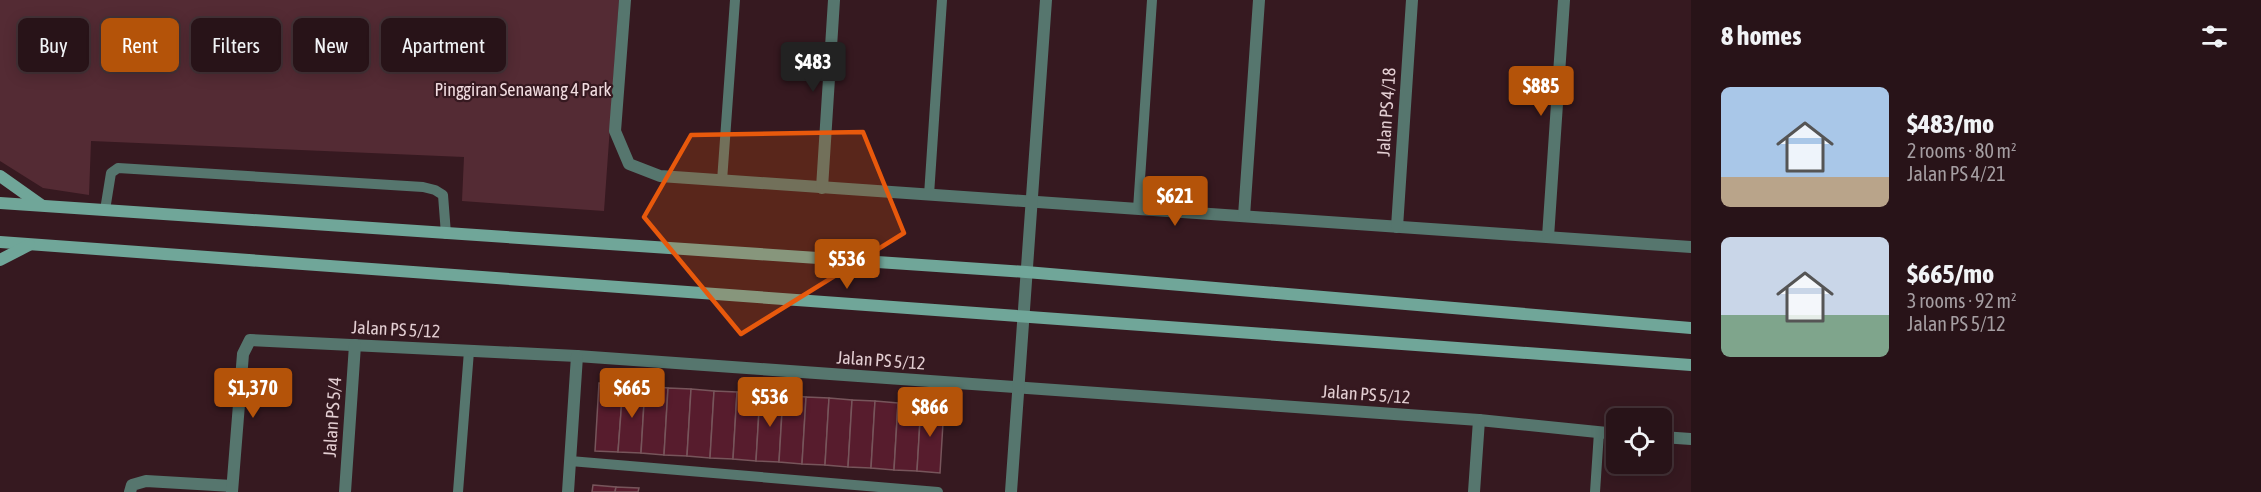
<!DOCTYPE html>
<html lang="en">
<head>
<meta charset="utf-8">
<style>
  :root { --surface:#281318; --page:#301c21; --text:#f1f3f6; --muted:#a59ea2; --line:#443237; --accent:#b45309 }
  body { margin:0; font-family:"Asap Condensed",sans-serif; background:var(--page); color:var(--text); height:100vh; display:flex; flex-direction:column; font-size:22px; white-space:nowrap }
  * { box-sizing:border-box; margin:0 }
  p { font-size:20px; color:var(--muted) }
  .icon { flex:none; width:33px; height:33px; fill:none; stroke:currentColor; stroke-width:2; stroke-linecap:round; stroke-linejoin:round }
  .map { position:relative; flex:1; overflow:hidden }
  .panel { display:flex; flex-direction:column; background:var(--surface); width:570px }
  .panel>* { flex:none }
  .banner { position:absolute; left:18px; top:18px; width:570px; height:54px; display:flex; gap:12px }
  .controls { position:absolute; left:1606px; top:408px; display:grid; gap:12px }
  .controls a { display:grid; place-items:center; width:66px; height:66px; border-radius:9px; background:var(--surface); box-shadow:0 3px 15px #0003,0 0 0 2px var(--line); font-size:30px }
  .price { position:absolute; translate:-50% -51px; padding:0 14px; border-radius:6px; background:var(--accent); color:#fff; font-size:20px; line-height:39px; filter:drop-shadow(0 2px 3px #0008) }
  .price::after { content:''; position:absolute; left:50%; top:36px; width:18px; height:14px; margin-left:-9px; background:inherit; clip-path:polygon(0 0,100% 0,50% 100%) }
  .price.active { background:#222; color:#fff }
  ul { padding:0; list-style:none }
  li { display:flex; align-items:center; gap:18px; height:150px; padding:0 30px }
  li span { display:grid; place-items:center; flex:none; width:168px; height:120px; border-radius:9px; color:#555 }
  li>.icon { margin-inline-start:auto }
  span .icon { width:72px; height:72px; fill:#fffc; stroke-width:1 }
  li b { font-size:26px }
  h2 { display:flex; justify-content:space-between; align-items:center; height:72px; padding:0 30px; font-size:26px }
  .pill { padding:0 21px; border-radius:9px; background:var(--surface); box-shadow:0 3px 15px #0003,0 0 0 2px var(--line); font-size:21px; line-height:54px }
  .pill.active { background:var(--accent); color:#fff }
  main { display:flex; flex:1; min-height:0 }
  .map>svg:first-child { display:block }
  .green { fill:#542b34 }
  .building { fill:#571c2d; stroke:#77555b; stroke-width:1.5 }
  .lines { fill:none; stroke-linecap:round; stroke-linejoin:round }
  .lane { stroke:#56766e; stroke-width:10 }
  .street { stroke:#56766e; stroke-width:12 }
  .secondary { stroke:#70a699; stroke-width:12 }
  .marked { fill:#e8590c; fill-opacity:0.2; stroke:#e8590c; stroke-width:4.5; stroke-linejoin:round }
  .labels { text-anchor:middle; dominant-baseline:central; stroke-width:4.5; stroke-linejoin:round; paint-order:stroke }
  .park-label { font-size:18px; fill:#f1dce0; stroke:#361920 }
  .street-label { font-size:18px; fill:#e3ced2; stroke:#361920 }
</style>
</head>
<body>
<main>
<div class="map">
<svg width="1691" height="492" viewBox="0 0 1691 492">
  <rect width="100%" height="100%" fill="#361920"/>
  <polygon class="green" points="0,0 619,0 604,211 462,201 464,157 91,141 89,195 43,188 0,161"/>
  <g class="building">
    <polygon points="599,383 623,385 618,452 595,451"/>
    <polygon points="623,385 645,386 641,453 618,452"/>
    <polygon points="645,386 668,388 664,455 641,453"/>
    <polygon points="668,388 691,389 687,456 664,455"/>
    <polygon points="691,389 714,391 710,458 687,456"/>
    <polygon points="714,391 737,392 733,459 710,458"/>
    <polygon points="737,392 760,394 756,461 733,459"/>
    <polygon points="760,394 783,395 779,462 756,461"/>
    <polygon points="783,395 806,397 802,464 779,462"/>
    <polygon points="806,397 829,398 825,465 802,464"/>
    <polygon points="829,398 852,400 848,467 825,465"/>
    <polygon points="852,400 875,401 871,468 848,467"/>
    <polygon points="875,401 898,403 894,470 871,468"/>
    <polygon points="898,403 921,404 917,471 894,470"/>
    <polygon points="921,404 944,406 940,473 917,471"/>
    <polygon points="593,485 616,487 615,492 592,492"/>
    <polygon points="616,487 639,488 638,492 615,492"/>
  </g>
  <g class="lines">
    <g class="lane">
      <polyline points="722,181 735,0"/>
      <polyline points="929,195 942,0"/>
      <polyline points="1138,209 1152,0"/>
      <polyline points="105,210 111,173 118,168 423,187 435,190 443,195 446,234"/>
      <polyline points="570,461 938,492"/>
      <polyline points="458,492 469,351"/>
      <polyline points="1595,492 1599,432"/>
    </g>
    <g class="street">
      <polyline points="625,0 615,131 629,164 660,176 1691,247"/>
      <polyline points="822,188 834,0"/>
      <polyline points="1244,216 1259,0"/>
      <polyline points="1397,227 1412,0"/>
      <polyline points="1548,237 1564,0"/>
      <polyline points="1662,437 1691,439"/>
      <polyline points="130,492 132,485 146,481 232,486"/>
      <polyline points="232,492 243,354 250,340 577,356 1479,420 1617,434"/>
      <polyline points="345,492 355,345"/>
      <polyline points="568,492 577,356"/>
      <polyline points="1011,492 1046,0"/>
      <polyline points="1474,492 1479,420"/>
    </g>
    <g class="secondary">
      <polyline points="0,176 41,205"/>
      <polyline points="0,203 1026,272 1691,328"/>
      <polyline points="0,242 1691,365"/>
      <polyline points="0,260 29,245"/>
    </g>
  </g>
  <path class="marked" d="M863,132l41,101 -163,101 -97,-117 47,-82z"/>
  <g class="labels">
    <g class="park-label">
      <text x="523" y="89">Pinggiran Senawang 4 Park</text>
    </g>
    <g class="street-label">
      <text transform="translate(1386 112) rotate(-86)">Jalan PS 4/18</text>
      <text transform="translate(396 329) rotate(3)">Jalan PS 5/12</text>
      <text transform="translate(881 360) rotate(4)">Jalan PS 5/12</text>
      <text transform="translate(1366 394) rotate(4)">Jalan PS 5/12</text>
      <text transform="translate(332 417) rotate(-86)">Jalan PS 5/4</text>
    </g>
  </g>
</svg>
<div class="controls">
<a><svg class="icon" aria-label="locate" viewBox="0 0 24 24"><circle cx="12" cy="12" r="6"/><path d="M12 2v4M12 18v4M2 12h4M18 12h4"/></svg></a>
</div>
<b class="price active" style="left:813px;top:93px">$483</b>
<b class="price" style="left:1541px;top:117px">$885</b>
<b class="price" style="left:1175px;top:227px">$621</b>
<b class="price" style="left:847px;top:290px">$536</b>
<b class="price" style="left:253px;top:419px">$1,370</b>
<b class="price" style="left:632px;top:419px">$665</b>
<b class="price" style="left:770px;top:428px">$536</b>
<b class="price" style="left:930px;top:438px">$866</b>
<div class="banner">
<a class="pill">Buy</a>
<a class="pill active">Rent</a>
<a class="pill">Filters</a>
<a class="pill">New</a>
<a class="pill">Apartment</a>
</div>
</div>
<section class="panel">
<h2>8 homes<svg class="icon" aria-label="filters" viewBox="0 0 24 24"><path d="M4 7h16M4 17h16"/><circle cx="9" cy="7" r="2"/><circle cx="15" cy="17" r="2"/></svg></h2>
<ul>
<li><span style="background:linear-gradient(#a9c7e8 75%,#b9a48a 0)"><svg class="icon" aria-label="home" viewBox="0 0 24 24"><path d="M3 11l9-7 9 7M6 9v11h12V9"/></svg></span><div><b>$483/mo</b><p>2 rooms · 80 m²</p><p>Jalan PS 4/21</p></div></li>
<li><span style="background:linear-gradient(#c9d6e8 65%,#7fa58c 0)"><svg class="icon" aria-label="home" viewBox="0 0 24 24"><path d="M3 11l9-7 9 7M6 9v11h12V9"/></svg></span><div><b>$665/mo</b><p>3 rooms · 92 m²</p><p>Jalan PS 5/12</p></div></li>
</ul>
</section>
</main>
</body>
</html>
